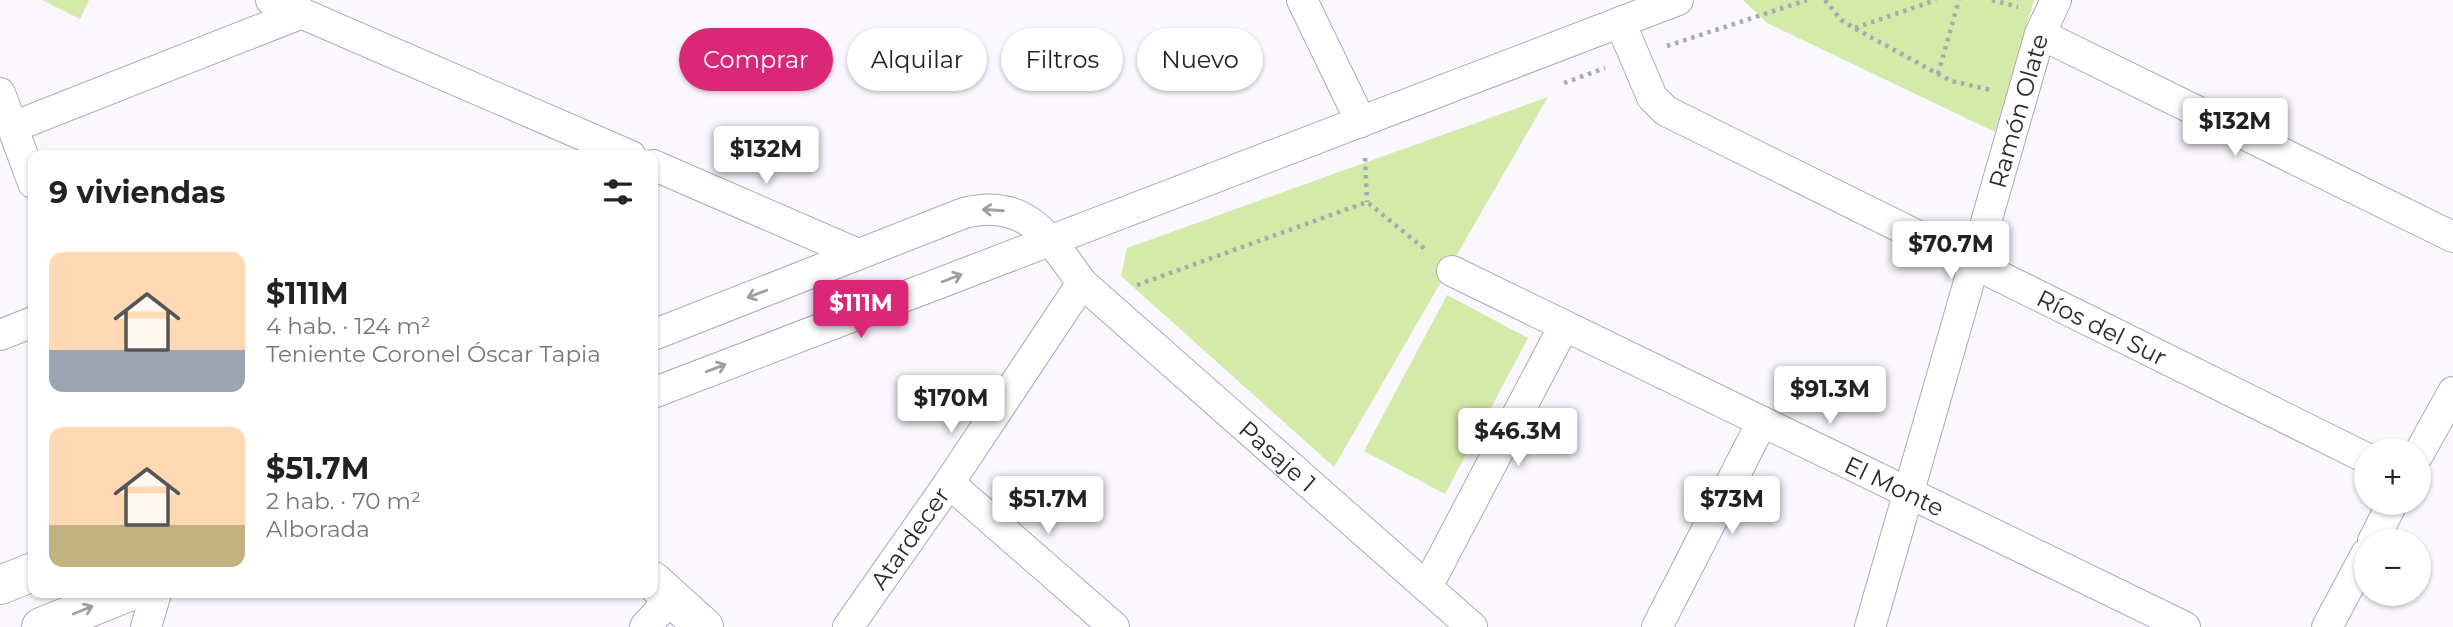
<!DOCTYPE html>
<html lang="es">
<head>
<meta charset="utf-8">
<style>
  :root { --surface:#fff; --page:#f6f6f6; --text:#222; --muted:#767676; --accent:#db2777 }
  body { margin:0; font-family:Montserrat,sans-serif; background:var(--page); color:var(--text); height:100vh; display:flex; flex-direction:column; font-size:26px; white-space:nowrap }
  * { box-sizing:border-box; margin:0 }
  p { font-size:23px; color:var(--muted) }
  .icon { flex:none; width:38px; height:38px; fill:none; stroke:currentColor; stroke-width:2; stroke-linecap:round; stroke-linejoin:round }
  .map { position:relative; flex:1; overflow:hidden }
  .details { position:absolute; left:28px; top:150px; width:630px; height:448px; display:flex; flex-direction:column; background:var(--surface); border-radius:14px; box-shadow:0 2px 5px #0004 }
  .details>* { flex:none }
  .guide { position:absolute; left:679px; top:28px; width:665px; height:63px; display:flex; gap:14px }
  .fabs { position:absolute; left:2354px; top:438px; display:grid; gap:14px }
  .fabs a { display:grid; place-items:center; width:77px; height:77px; border-radius:50%; background:var(--surface); box-shadow:0 2px 5px #0004; font-size:35px }
  .price { position:absolute; translate:-50% -60px; padding:0 16px; border-radius:7px; background:#fff; color:#222; font-size:23px; line-height:46px; filter:drop-shadow(0 2px 4px #0008) }
  .price::after { content:''; position:absolute; left:50%; top:42px; width:21px; height:16px; margin-left:-10px; background:inherit; clip-path:polygon(0 0,100% 0,50% 100%) }
  .price.current { background:var(--accent); color:#fff }
  ul { padding:0; list-style:none }
  li { display:flex; align-items:center; gap:21px; height:175px; padding:0 21px }
  li span { display:grid; place-items:center; flex:none; width:196px; height:140px; border-radius:14px; color:#555 }
  li>.icon { margin-inline-start:auto }
  span .icon { width:84px; height:84px; fill:#fffc; stroke-width:1 }
  li b { font-size:30px }
  h2 { display:flex; justify-content:space-between; align-items:center; height:84px; padding:0 21px; font-size:30px }
  .pill { padding:0 24px; border-radius:32px; background:var(--surface); box-shadow:0 2px 5px #0004; font-size:24px; line-height:63px }
  .pill.current { background:var(--accent); color:#fff }
  .map>svg:first-child { display:block }
  .green { fill:#d4eaa9 }
  .lines { fill:none; stroke-linecap:round; stroke-linejoin:round }
  .minor-casing { stroke:#afa8b7; stroke-width:32 }
  .tertiary-casing { stroke:#afa8b7; stroke-width:40 }
  .path { stroke:#aba8af; stroke-width:4.5; stroke-dasharray:3.5 5; stroke-linecap:butt }
  .minor { stroke:#fff; stroke-width:30 }
  .tertiary { stroke:#fff; stroke-width:38 }
  .oneway { stroke:#9f9ea0 }
  .labels { text-anchor:middle; dominant-baseline:central; stroke-width:7; stroke-linejoin:round; paint-order:stroke }
  .street-label { font-size:24px; fill:#2a272d; stroke:#fff }
</style>
</head>
<body>
<div class="map">
<svg width="2453" height="627" viewBox="0 0 2453 627">
  <rect width="100%" height="100%" fill="#faf7fe"/>
  <g class="green">
    <polygon points="42,0 89,0 80,19"/>
    <polygon points="1743,0 2034,0 1995,132 1767,23"/>
    <polygon points="1548,97 1334,467 1121,276 1127,248"/>
    <polygon points="1447,295 1528,338 1445,494 1364,451"/>
  </g>
  <g class="lines">
    <defs>
      <g id="minor">
        <polyline points="271,0 631,156"/>
        <polyline points="1302,0 1361,122"/>
        <path id="s1" d="M1620,22l32,75 14,14 700,347"/>
        <polyline points="2040,34 2453,237"/>
        <polyline points="0,93 33,183"/>
        <polyline points="13,127 302,13"/>
        <polyline points="653,165 858,254"/>
        <path id="s2" d="M1452,271l733,356"/>
        <path id="s3" d="M1082,283l390,344"/>
        <polyline points="0,335 33,322"/>
        <path d="M653,335l311,-122c63,-16 86,26 118,70l-133,200 -101,144"/>
        <polyline points="653,393 1678,0"/>
        <polyline points="2418,455 2453,392"/>
        <polyline points="949,483 1114,627"/>
        <polyline points="2373,541 2393,502"/>
        <polyline points="1427,587 1564,326"/>
        <polyline points="146,627 156,593"/>
        <polyline points="645,627 671,598"/>
        <polyline points="1657,627 1762,422"/>
        <path id="s4" d="M1870,627l170,-593 16,-34"/>
        <polyline points="2327,627 2366,554"/>
      </g>
      <g id="tertiary">
        <polyline points="653,581 704,627"/>
        <polyline points="0,585 33,572"/>
        <polyline points="41,627 126,593"/>
      </g>
    </defs>
    <use href="#minor" class="minor-casing"/>
    <use href="#tertiary" class="tertiary-casing"/>
    <g class="path">
      <polyline points="1825,0 1841,20 1854,28 1951,81 1991,90"/>
      <polyline points="1992,0 2018,7"/>
      <polyline points="1855,28 1936,0"/>
      <polyline points="1667,46 1807,0"/>
      <polyline points="1938,74 1959,0"/>
      <polyline points="1564,83 1605,68"/>
      <polyline points="1365,158 1367,202"/>
      <polyline points="1137,285 1367,202 1426,250"/>
    </g>
    <use href="#minor" class="minor"/>
    <use href="#tertiary" class="tertiary"/>
  </g>
  <defs><path id="oneway-shaft" d="M-6 0H5M1.5-3L5.5 0L1.5 3" fill="none" stroke-width="1.6" stroke-linecap="round" stroke-linejoin="round" transform="scale(1.75)"/></defs>
  <g class="oneway">
    <use href="#oneway-shaft" transform="translate(993 210) rotate(-176)"/>
    <use href="#oneway-shaft" transform="translate(952 278) rotate(-21)"/>
    <use href="#oneway-shaft" transform="translate(757 294) rotate(159)"/>
    <use href="#oneway-shaft" transform="translate(716 368) rotate(-21)"/>
    <use href="#oneway-shaft" transform="translate(83 610) rotate(-22)"/>
  </g>
  <g class="labels">
    <g class="street-label">
      <text stroke="none"><textPath href="#s4" startOffset="537">Ramón Olate</textPath></text>
      <text stroke="none"><textPath href="#s1" startOffset="588">Ríos del Sur</textPath></text>
      <text stroke="none"><textPath href="#s3" startOffset="261">Pasaje 1</textPath></text>
      <text stroke="none"><textPath href="#s2" startOffset="492">El Monte</textPath></text>
      <text transform="translate(910 538) rotate(-55)">Atardecer</text>
    </g>
  </g>
</svg>
<div class="fabs">
<a>+</a>
<a>−</a>
</div>
<b class="price" style="left:2235px;top:158px">$132M</b>
<b class="price" style="left:766px;top:186px">$132M</b>
<b class="price" style="left:1951px;top:281px">$70.7M</b>
<b class="price current" style="left:861px;top:340px">$111M</b>
<b class="price" style="left:1830px;top:426px">$91.3M</b>
<b class="price" style="left:951px;top:435px">$170M</b>
<b class="price" style="left:1518px;top:468px">$46.3M</b>
<b class="price" style="left:1048px;top:536px">$51.7M</b>
<b class="price" style="left:1732px;top:536px">$73M</b>
<div class="guide">
<a class="pill current">Comprar</a>
<a class="pill">Alquilar</a>
<a class="pill">Filtros</a>
<a class="pill">Nuevo</a>
</div>
<section class="details">
<h2>9 viviendas<svg class="icon" aria-label="filters" viewBox="0 0 24 24"><path d="M4 7h16M4 17h16"/><circle cx="9" cy="7" r="2"/><circle cx="15" cy="17" r="2"/></svg></h2>
<ul>
<li><span style="background:linear-gradient(#ffd9b3 70%,#9aa5b1 0)"><svg class="icon" aria-label="home" viewBox="0 0 24 24"><path d="M3 11l9-7 9 7M6 9v11h12V9"/></svg></span><div><b>$111M</b><p>4 hab. · 124 m²</p><p>Teniente Coronel Óscar Tapia</p></div></li>
<li><span style="background:linear-gradient(#ffd9b3 70%,#c2b280 0)"><svg class="icon" aria-label="home" viewBox="0 0 24 24"><path d="M3 11l9-7 9 7M6 9v11h12V9"/></svg></span><div><b>$51.7M</b><p>2 hab. · 70 m²</p><p>Alborada</p></div></li>
</ul>
</section>
</div>
</body>
</html>
